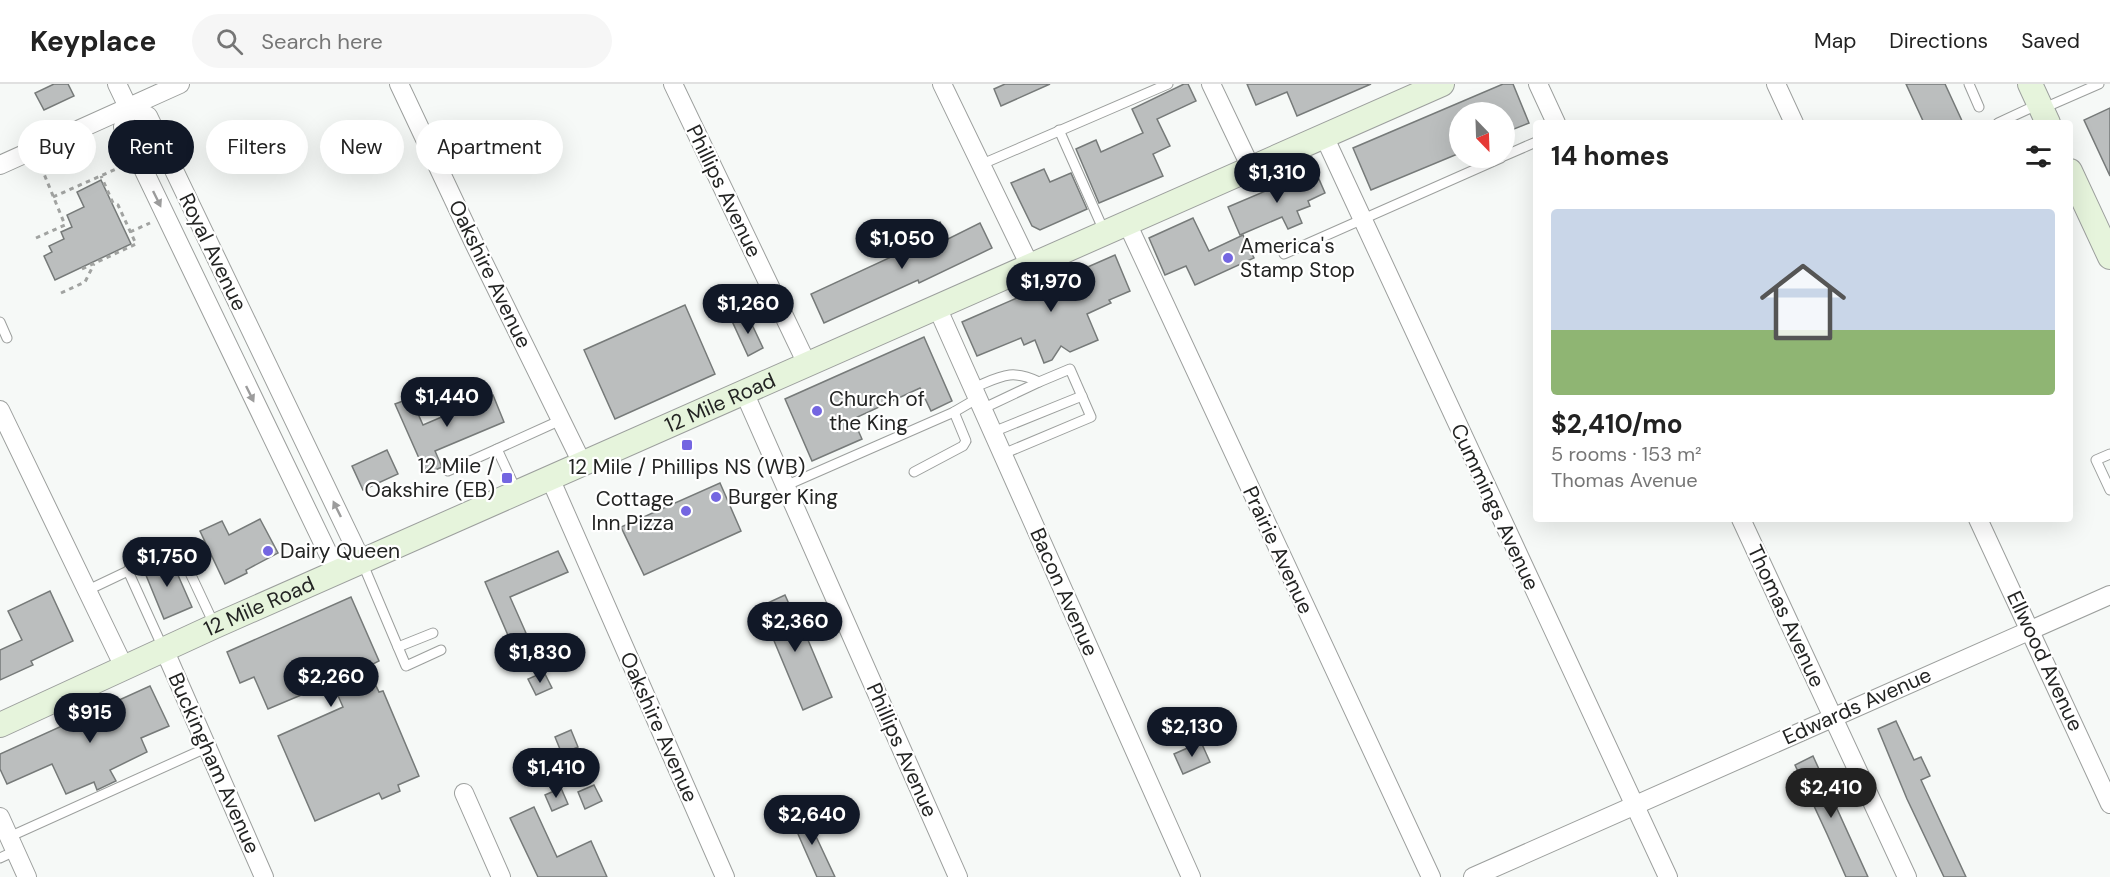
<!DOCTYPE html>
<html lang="en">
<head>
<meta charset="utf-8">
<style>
  :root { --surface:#fff; --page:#f6f6f6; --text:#222; --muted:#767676; --line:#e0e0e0; --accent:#111827 }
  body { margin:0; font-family:"DM Sans",sans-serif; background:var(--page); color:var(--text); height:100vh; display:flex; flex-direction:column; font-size:22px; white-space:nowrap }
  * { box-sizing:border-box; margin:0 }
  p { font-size:20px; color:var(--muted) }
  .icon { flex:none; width:33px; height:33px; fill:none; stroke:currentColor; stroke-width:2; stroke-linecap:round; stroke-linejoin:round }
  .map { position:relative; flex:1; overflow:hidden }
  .drawer { position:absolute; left:1533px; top:36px; width:540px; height:402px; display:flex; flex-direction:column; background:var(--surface); border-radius:6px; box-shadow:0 6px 24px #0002 }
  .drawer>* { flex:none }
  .banner { position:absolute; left:18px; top:36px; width:570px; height:54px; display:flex; gap:12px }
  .needle { width:39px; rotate:157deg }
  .buttons { position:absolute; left:1449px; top:18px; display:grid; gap:12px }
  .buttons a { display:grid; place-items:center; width:66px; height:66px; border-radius:50%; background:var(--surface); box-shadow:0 6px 24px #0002; font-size:30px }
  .price { position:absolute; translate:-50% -51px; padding:0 14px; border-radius:21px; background:var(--accent); color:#fff; font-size:20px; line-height:39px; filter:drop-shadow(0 2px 3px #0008) }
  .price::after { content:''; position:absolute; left:50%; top:36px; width:18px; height:14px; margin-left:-9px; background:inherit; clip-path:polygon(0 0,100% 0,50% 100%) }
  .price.active { background:#222; color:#fff }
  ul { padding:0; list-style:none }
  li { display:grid; align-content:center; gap:12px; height:318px; padding:0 18px }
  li+li { border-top:2px solid var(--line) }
  li span { display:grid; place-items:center; height:186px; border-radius:6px; color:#555 }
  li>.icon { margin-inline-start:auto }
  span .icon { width:108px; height:108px; fill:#fffc; stroke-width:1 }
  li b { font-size:26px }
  h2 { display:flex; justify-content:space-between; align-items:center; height:72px; padding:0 18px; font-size:26px }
  .chip { padding:0 21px; border-radius:27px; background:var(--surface); box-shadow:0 6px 24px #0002; font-size:21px; line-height:54px }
  .chip.active { background:var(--accent); color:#fff }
  header { display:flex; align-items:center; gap:36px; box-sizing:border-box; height:84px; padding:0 30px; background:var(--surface); border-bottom:2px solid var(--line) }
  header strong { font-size:28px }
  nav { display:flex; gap:33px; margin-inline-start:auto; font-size:21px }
  .search { width:420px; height:54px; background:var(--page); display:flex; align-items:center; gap:15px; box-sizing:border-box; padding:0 21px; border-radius:33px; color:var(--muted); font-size:22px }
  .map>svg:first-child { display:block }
  .building { fill:#bbbebe; stroke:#767a79; stroke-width:1.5 }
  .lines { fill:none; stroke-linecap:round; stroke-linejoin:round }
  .service-casing { stroke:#9c9f9d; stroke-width:11 }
  .minor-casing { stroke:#9c9f9d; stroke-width:20 }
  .secondary-casing { stroke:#9c9f9d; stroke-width:26 }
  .path { stroke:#a1a3a1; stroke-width:3; stroke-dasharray:4.5 4.5; stroke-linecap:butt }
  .service { stroke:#fff; stroke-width:9 }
  .minor { stroke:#fff; stroke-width:18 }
  .secondary { stroke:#e6f4dc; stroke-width:24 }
  .oneway { fill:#9c9c9c }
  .poi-dot { fill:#7466e1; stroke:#fff; stroke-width:2 }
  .labels { text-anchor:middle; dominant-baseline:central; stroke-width:4.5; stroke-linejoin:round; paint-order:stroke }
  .street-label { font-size:21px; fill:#232423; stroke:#fff }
  .poi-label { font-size:21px; fill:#232423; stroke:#fff; text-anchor:start }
</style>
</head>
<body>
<header>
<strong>Keyplace</strong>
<div class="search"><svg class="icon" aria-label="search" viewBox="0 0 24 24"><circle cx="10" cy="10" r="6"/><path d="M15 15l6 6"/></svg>Search here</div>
<nav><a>Map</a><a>Directions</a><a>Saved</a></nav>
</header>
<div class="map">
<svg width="2110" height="793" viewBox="0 0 2110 793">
  <rect width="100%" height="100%" fill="#f6f9f7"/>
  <g class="building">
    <polygon points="54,0 68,0 74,12 44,26 35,9"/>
    <polygon points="1005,0 1050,0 1001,22 994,5"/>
    <polygon points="1184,0 1188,0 1196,17 1157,35 1170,62 1153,70 1163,92 1099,119 1076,65 1096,56 1101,68 1143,49 1132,25"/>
    <polygon points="1247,0 1371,0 1297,32 1287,8 1256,21"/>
    <polygon points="1503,0 1513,0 1529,39 1504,49 1504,28 1460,28 1460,69 1371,106 1353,64"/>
    <polygon points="1906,0 1945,0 1963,39 1924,39"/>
    <polygon points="2110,24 2110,92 2084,36"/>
    <polygon points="1044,85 1050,98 1071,89 1087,125 1040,146 1032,142 1011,99"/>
    <polygon points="1315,86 1325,109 1308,117 1310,122 1297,127 1302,139 1288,145 1282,133 1240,151 1228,123"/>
    <polygon points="101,96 131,160 55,196 44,172 52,168 49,162 64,155 61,148 72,143 67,131 84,123 77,108"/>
    <polygon points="1193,134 1209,167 1243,151 1254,174 1195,201 1186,182 1165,191 1149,154"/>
    <polygon points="940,138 948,155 980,139 992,164 919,199 918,196 824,239 811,210 917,161 913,152"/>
    <polygon points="1115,171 1130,207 1109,216 1111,219 1087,230 1098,256 1070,268 1061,262 1052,276 1044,279 1035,256 1024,261 1021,254 977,272 962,238"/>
    <polygon points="685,221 715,290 615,335 584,266"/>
    <polygon points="747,230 763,264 748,272 732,237"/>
    <polygon points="924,253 952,317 931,327 920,304 853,335 862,355 812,377 785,315"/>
    <polygon points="493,311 504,338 435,367 442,383 426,390 395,320 411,314 423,341"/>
    <polygon points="387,366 398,390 363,406 352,382"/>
    <polygon points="720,399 741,447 644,491 621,443"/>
    <polygon points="260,435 278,469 246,486 247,489 225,500 200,447 222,437 229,451"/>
    <polygon points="558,467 568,488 510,513 526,549 510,556 485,498"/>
    <polygon points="170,473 192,523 164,535 143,484"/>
    <polygon points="50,507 73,557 31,577 33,581 0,596 0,566 22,556 8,527"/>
    <polygon points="785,511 798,540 800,539 808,556 832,613 803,626 767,540 765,541 757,524"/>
    <polygon points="351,513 379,577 367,583 379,608 383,607 419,692 398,701 400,707 382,715 379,709 315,737 278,652 343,623 332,598 268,625 254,593 240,599 227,568"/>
    <polygon points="544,588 552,604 536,611 528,595"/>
    <polygon points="150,602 169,642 141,654 147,668 110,686 116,697 97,706 94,698 66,710 52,680 7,700 0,685 0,670"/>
    <polygon points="1896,637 1914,676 1921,673 1930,692 1921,696 1966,793 1944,793 1907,715 1878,645"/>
    <polygon points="571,646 578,663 562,670 555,653"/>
    <polygon points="1201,658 1210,678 1183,690 1174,670"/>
    <polygon points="1813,672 1868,793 1846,793 1827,750 1795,681"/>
    <polygon points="594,701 602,717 585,725 578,708"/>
    <polygon points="561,704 568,720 552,727 545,711"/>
    <polygon points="534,723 557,773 591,757 607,793 538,793 510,734"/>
    <polygon points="806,728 813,746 835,793 817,793 805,766 791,734"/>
  </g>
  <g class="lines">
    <defs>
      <g id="service">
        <polyline points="1969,0 1979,23"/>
        <polyline points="2044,24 2099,0"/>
        <polyline points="1998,39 2039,20"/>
        <polyline points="1059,46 1104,147"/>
        <polyline points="1504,72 1536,58"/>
        <polyline points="980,81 1168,0"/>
        <polyline points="1284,170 1501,74"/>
        <polyline points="0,238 7,254"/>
        <path d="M973,304c27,-11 38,-20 66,-6l31,-13 21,48 -88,37"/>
        <polyline points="982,325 1039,298"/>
        <polyline points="993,348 1082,312"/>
        <polyline points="2110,370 2096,376 2110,406"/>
        <polyline points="448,387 497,365"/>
        <polyline points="914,388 963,362 966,357 954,328"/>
        <polyline points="785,402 954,328 978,314"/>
        <polyline points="517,408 497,365 561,336"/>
        <polyline points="362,478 406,582 441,566"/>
        <polyline points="128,487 163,564"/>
        <polyline points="88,506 128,487 131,480 176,459 214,540"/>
        <polyline points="398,563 433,549"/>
        <polyline points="9,753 206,664"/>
        <polyline points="0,774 15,767"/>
      </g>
      <g id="minor">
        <polyline points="117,0 128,23 148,32 362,478"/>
        <polyline points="399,0 473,157 582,379"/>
        <polyline points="673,0 807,280"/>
        <polyline points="942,0 1030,182"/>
        <polyline points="1211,0 1251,84"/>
        <polyline points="1538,0 1556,39"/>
        <polyline points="1776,0 1794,39"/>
        <polyline points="128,23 123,43 337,488"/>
        <polyline points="1324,52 1668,793"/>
        <polyline points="0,81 180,0"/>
        <polyline points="1127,139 1431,793"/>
        <polyline points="937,223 1191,793"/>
        <polyline points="744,308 958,793"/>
        <polyline points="0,326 124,583"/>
        <polyline points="550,394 725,793"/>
        <polyline points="1741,435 1907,793"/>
        <polyline points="1978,435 2110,720"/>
        <polyline points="164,565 264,793"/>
        <polyline points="464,709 501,793"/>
        <polyline points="0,733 27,793"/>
        <polyline points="1473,793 2110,511"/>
      </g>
      <g id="secondary">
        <polyline points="2030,0 2048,39"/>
        <polyline points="2070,87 2110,173"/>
        <path id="s1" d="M0,641l215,-99 1227,-542"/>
      </g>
    </defs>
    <use href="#service" class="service-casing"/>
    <use href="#minor" class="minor-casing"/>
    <use href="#secondary" class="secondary-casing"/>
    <g class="path">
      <polyline points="53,113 123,82"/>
      <polyline points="130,148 150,139"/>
      <polyline points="36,154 65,141 42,85"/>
      <polyline points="82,185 136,160 118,121 113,119 101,92"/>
      <polyline points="61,209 85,198 94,180"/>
    </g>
    <use href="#service" class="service"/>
    <use href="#minor" class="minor"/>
    <use href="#secondary" class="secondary"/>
  </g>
  <defs><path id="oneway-solid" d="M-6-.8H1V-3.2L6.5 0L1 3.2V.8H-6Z" transform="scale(1.5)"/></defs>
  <g class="oneway">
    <use href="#oneway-solid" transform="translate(157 115) rotate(64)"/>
    <use href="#oneway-solid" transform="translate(250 310) rotate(64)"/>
    <use href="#oneway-solid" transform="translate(337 425) rotate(-116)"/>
  </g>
  <g class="poi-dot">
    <circle cx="1228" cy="174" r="6"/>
    <circle cx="817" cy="327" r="6"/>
    <rect x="681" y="355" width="12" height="12" rx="3"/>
    <rect x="501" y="388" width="12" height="12" rx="3"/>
    <circle cx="716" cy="413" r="6"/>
    <circle cx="686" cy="427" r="6"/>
    <circle cx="268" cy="467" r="6"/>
  </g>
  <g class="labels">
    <g class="street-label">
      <text transform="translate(724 107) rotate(64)">Phillips Avenue</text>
      <text transform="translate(213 168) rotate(64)">Royal Avenue</text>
      <text transform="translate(490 190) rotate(64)">Oakshire Avenue</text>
      <text stroke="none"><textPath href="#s1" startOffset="789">12 Mile Road</textPath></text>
      <text transform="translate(1495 423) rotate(65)">Cummings Avenue</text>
      <text transform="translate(1278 466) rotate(65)">Prairie Avenue</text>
      <text transform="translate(1064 508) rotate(66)">Bacon Avenue</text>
      <text stroke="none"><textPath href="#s1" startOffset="285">12 Mile Road</textPath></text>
      <text transform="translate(1786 532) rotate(65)">Thomas Avenue</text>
      <text transform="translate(2045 577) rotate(65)">Ellwood Avenue</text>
      <text transform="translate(1857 622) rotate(-24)">Edwards Avenue</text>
      <text transform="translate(659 643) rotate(66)">Oakshire Avenue</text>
      <text transform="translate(902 666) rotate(66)">Phillips Avenue</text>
      <text transform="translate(214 679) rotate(66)">Buckingham Avenue</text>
    </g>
    <g class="poi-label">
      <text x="1240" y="162">America's<tspan x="1240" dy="24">Stamp Stop</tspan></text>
      <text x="829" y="315">Church of<tspan x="829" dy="24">the King</tspan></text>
      <text x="495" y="382" text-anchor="end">12 Mile /<tspan x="495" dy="24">Oakshire (EB)</tspan></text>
      <text x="687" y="383" text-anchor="middle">12 Mile / Phillips NS (WB)</text>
      <text x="728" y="413">Burger King</text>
      <text x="674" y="415" text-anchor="end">Cottage<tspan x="674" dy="24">Inn Pizza</tspan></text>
      <text x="280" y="467">Dairy Queen</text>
    </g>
  </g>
</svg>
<div class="buttons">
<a><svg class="needle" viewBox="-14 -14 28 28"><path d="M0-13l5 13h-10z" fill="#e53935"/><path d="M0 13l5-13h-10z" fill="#767676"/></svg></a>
</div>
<b class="price" style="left:1277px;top:120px">$1,310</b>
<b class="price" style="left:902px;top:186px">$1,050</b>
<b class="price" style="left:1051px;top:229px">$1,970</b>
<b class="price" style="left:748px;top:251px">$1,260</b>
<b class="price" style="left:447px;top:344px">$1,440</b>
<b class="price" style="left:167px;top:504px">$1,750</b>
<b class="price" style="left:795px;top:569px">$2,360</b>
<b class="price" style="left:540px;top:600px">$1,830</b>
<b class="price" style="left:331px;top:624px">$2,260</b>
<b class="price" style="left:90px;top:660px">$915</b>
<b class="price" style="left:1192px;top:674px">$2,130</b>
<b class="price" style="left:556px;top:715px">$1,410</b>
<b class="price active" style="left:1831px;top:735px">$2,410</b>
<b class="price" style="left:812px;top:762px">$2,640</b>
<div class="banner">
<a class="chip">Buy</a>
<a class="chip active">Rent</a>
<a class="chip">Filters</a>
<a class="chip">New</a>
<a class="chip">Apartment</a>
</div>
<section class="drawer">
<h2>14 homes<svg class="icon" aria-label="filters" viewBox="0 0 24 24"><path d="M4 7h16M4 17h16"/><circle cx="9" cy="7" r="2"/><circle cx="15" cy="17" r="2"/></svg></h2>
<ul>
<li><span style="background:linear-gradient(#c9d6e8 65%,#8fb573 0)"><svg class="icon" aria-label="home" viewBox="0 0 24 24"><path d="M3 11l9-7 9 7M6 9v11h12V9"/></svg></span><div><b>$2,410/mo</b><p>5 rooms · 153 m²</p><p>Thomas Avenue</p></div></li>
</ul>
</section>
</div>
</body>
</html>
